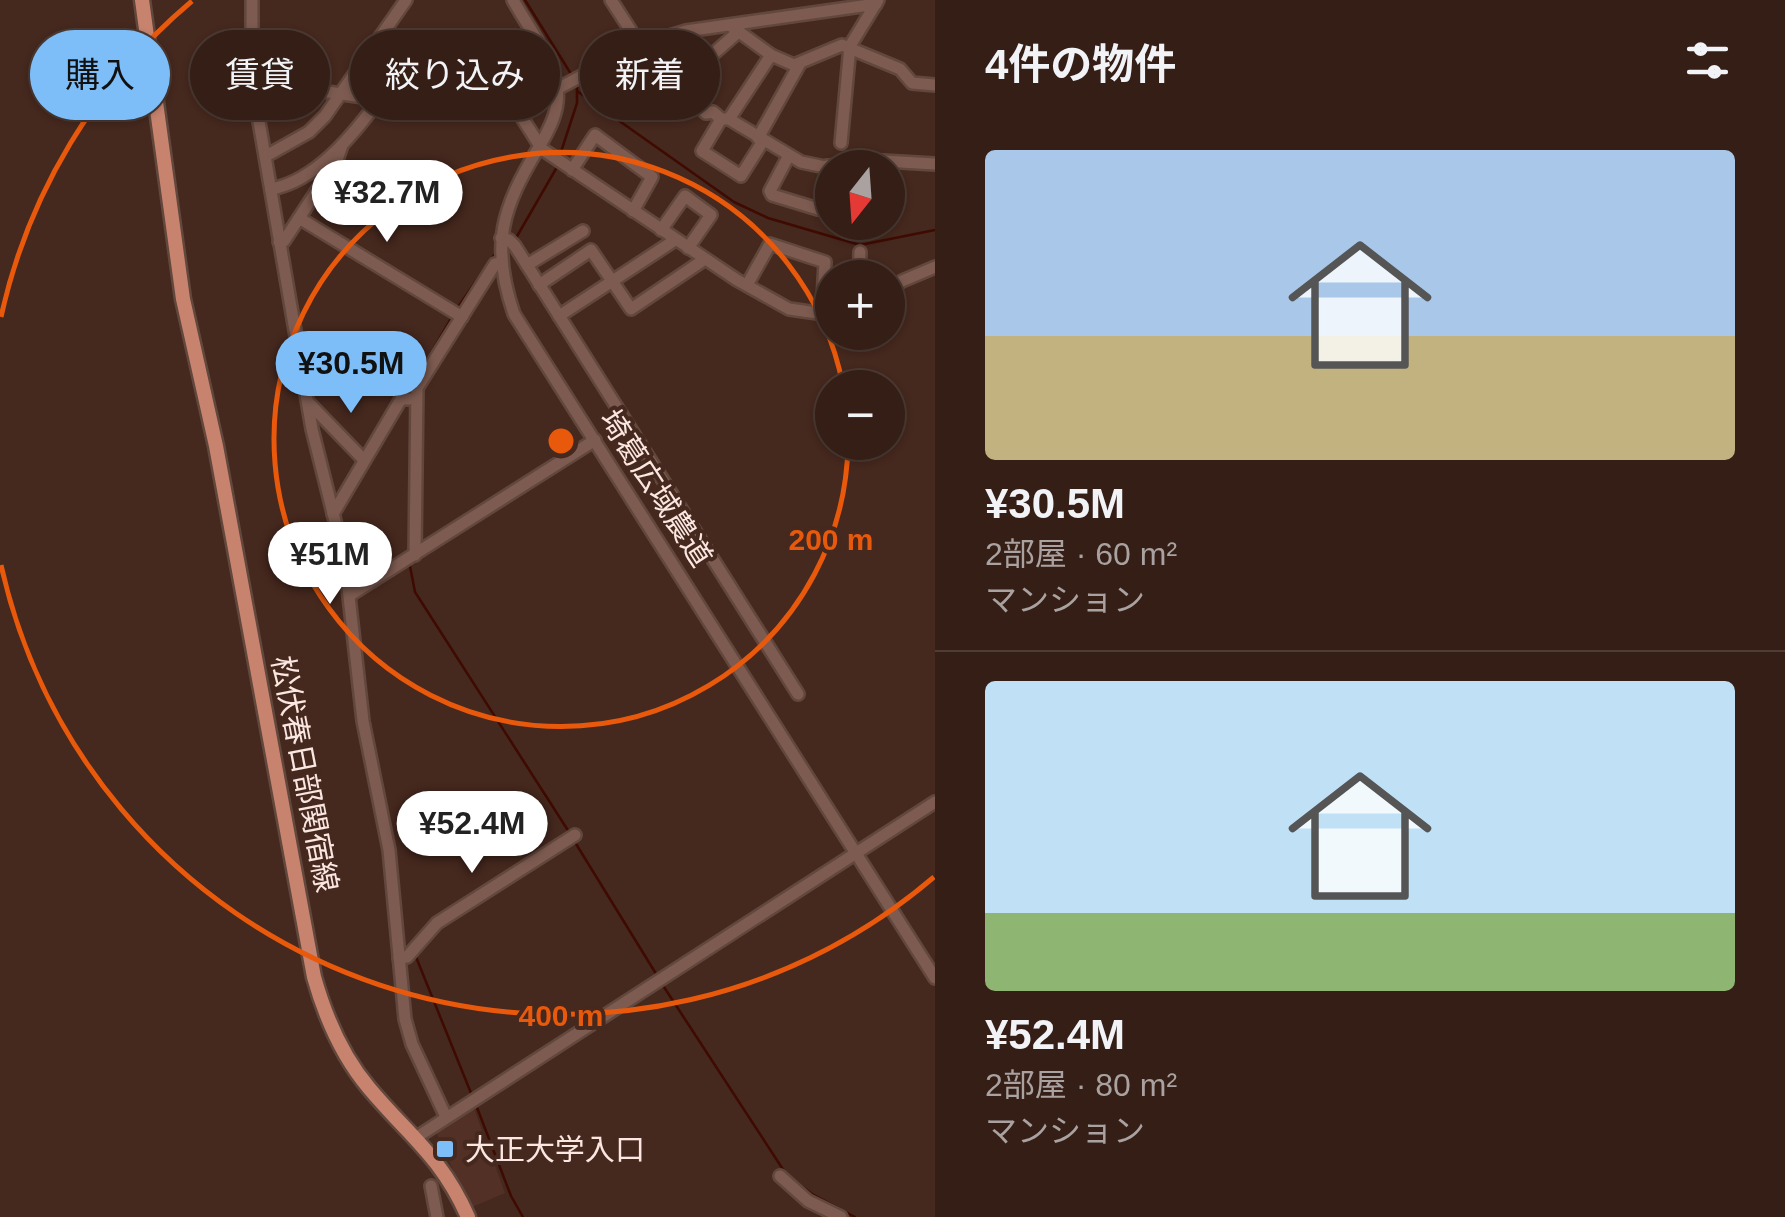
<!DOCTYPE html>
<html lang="ja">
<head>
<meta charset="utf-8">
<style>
  :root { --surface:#341e16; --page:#3c271f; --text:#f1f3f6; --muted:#a9a2a1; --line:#4e3c35; --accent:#7dbef9 }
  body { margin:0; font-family:Helvetica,"Noto Sans JP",sans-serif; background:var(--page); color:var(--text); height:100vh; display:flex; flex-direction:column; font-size:38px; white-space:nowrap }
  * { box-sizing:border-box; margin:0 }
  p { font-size:32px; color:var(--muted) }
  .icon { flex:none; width:55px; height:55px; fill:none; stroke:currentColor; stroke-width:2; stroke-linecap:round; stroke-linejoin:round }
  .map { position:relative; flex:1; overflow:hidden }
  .panel { display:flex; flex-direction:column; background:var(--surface); width:850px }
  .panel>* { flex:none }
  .top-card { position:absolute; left:30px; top:30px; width:755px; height:90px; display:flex; gap:20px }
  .needle { width:65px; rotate:197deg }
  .tools { position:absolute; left:815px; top:150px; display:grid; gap:20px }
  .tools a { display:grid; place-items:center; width:90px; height:90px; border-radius:50%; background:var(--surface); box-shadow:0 2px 8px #0004,0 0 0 2px var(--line); font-size:50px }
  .price { position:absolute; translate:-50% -85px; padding:0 22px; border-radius:35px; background:#fff; color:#222; font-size:32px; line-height:65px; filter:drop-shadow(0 2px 5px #0008) }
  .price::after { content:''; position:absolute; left:50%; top:60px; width:30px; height:22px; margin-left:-15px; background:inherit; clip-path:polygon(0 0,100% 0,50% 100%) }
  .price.active { background:var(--accent); color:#111 }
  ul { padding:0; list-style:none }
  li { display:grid; align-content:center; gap:20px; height:530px; padding:0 50px }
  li+li { border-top:2px solid var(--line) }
  li span { display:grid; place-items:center; height:310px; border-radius:10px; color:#555 }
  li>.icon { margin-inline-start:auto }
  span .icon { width:180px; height:180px; fill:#fffc; stroke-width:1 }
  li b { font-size:42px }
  h2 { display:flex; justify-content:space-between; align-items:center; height:120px; padding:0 50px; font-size:42px }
  .pill { padding:0 35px; border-radius:45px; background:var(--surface); box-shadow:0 2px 8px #0004,0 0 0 2px var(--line); font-size:35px; line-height:90px }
  .pill.active { background:var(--accent); color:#111 }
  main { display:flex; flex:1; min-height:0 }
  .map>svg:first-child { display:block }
  .built { fill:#533025 }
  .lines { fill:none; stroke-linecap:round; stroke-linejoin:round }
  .stream { stroke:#3f0a00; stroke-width:2.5 }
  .minor-casing { stroke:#62473d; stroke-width:16 }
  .major-casing { stroke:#62473d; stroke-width:19 }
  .minor { stroke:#7d5b50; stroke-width:11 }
  .major { stroke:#c7836e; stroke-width:14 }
  .ring { fill:none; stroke:#e8590c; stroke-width:5 }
  .poi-dot { fill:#7dbef9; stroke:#45281e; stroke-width:4 }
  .labels { text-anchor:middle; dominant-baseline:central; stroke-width:8; stroke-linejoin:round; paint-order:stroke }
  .street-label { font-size:30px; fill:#fbe7e1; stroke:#45281e }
  .poi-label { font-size:30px; fill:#fbe7e1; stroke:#45281e; text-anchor:start }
  .centre { fill:#e8590c; stroke:#45281e; stroke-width:5 }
  .ring-label { font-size:30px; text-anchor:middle; font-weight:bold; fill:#e8590c; stroke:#45281e; stroke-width:8; stroke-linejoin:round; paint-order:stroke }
</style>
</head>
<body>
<main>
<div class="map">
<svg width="935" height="1217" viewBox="0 0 935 1217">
  <rect width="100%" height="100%" fill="#45281e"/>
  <polygon class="built" points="473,1106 505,1193 470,1208 437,1134 439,1128"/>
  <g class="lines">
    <g class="stream">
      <polyline points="525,0 571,74"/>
      <polyline points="577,91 734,202 768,218 860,245 935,230"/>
      <polyline points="560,155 577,103 577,85"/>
      <polyline points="516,238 557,167"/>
      <polyline points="456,310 497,251"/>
      <polyline points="416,379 452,317"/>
      <polyline points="409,553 411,401"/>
      <polyline points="409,561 415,592 569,832"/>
      <polyline points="573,839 658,977"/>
      <polyline points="416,957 473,1098"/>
      <polyline points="662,984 786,1174"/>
      <polyline points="476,1105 511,1196 523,1217"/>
      <polyline points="792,1179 812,1194 855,1217"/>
    </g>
    <defs>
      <g id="minor">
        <polyline points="252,0 252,81 312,429 345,561 363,721 389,850 405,1019 412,1044 446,1117"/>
        <path d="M513,0c15,27 39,58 44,89 3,21 -8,41 -18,58 -37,61 -49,97 -25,167l421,664"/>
        <polyline points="611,0 640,45"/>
        <polyline points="731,26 771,55 794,65 842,45 900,69 912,83 935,85"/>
        <polyline points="652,42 666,73 706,113 713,112 721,119 729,119 801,162 825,167 866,160 935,164"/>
        <path d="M252,81l221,32c31,0 57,-9 84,-22"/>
        <polyline points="678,85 737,33"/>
        <polyline points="557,89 640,45 686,31 876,4"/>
        <polyline points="516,108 540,146"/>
        <polyline points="721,119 702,151 741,176 763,141"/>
        <polyline points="729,119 771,55"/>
        <polyline points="758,138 799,65"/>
        <polyline points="841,143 850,46 878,0"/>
        <polyline points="539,147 737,280 789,309 832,315"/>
        <polyline points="266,156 309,132 325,116 406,0"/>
        <polyline points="788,157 770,191 772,195 818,209 822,207 827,166"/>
        <polyline points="572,170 595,135 652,177 633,211"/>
        <path d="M271,189c45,-8 82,-54 108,-89"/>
        <polyline points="299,218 462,317"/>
        <polyline points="661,230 685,196 711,215 688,248"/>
        <polyline points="501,238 509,240 515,246 798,694"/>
        <polyline points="279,242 284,241 337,160 342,145"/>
        <polyline points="527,265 583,231"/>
        <polyline points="859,278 860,252"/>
        <polyline points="539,285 591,250 631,309 705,259"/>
        <polyline points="747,285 770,244 825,262 822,316"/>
        <polyline points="888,291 902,281 935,267"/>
        <polyline points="559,316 675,240"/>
        <polyline points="308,402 364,460"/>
        <polyline points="333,514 401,399 416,399"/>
        <polyline points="415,555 417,388 495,264 501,263"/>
        <polyline points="350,595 595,440"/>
        <polyline points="399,958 407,957 437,923 575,835"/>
        <polyline points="417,1137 935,802"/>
        <polyline points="780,1176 808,1201 841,1217"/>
        <polyline points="431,1186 437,1217"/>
      </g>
      <path id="major" d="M142,0l41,299 33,147 98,531c11,39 28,79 55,111 40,48 72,68 99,129"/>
    </defs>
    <use href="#minor" class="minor-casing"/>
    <use href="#major" class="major-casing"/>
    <use href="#minor" class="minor"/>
    <use href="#major" class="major"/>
  </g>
  <g class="ring">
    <path d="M848 444A287 287 0 1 1 843 386"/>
    <path d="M934 877A574 574 0 0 1 1 565M1 317A574 574 0 0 1 192 1"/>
  </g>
  <rect class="poi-dot" x="435" y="1139" width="20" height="20" rx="5"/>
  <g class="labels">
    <g class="street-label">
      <text transform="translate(656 488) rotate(57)">埼葛広域農道</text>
      <text transform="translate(305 774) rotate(79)">松伏春日部関宿線</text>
    </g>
    <g class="poi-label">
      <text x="465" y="1149">大正大学入口</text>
    </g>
  </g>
  <circle cx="561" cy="441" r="15" class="centre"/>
  <g class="ring-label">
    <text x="831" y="550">200 m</text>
    <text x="561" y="1026">400 m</text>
  </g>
</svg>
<div class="tools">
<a><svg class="needle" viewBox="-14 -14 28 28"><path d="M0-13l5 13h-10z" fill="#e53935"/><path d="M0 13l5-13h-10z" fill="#a9a2a1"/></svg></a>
<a>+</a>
<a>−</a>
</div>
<b class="price" style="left:387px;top:245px">¥32.7M</b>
<b class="price active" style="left:351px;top:416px">¥30.5M</b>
<b class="price" style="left:330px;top:607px">¥51M</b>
<b class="price" style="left:472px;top:876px">¥52.4M</b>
<div class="top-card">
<a class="pill active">購入</a>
<a class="pill">賃貸</a>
<a class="pill">絞り込み</a>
<a class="pill">新着</a>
</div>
</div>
<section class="panel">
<h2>4件の物件<svg class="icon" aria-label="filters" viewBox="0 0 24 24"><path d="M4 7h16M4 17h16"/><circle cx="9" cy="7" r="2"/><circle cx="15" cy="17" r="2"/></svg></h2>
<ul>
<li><span style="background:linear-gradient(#a9c7e8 60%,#c2b280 0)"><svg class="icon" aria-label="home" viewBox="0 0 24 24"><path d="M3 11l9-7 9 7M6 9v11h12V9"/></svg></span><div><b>¥30.5M</b><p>2部屋 · 60 m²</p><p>マンション</p></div></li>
<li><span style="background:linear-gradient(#bfe0f5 75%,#8fb573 0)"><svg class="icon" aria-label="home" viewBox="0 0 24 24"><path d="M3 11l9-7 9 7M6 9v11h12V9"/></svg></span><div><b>¥52.4M</b><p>2部屋 · 80 m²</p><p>マンション</p></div></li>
</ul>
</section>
</main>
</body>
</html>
